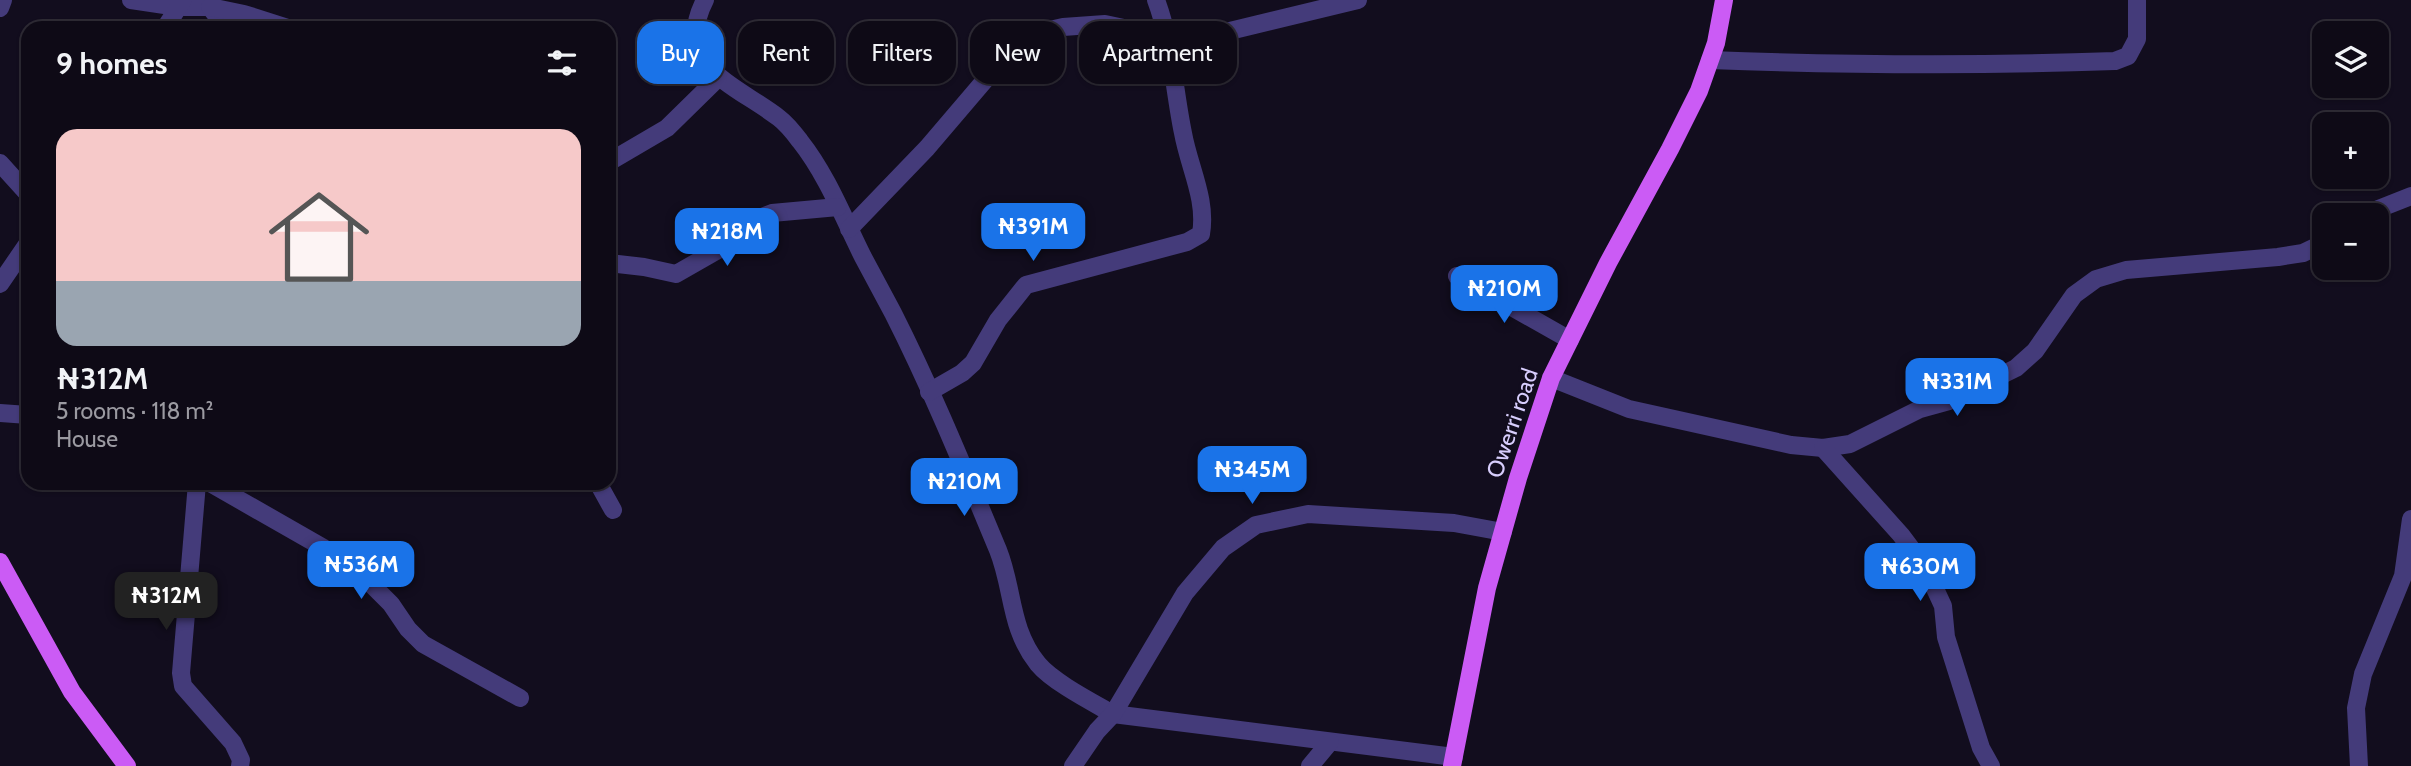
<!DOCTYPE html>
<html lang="en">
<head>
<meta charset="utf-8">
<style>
  :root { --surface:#0e0a16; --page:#17131f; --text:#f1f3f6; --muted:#9b9aa1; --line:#2e2b35; --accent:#1a73e8 }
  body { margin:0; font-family:Cabin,sans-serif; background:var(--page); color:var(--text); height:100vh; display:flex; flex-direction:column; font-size:26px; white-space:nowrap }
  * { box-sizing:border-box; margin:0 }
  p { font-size:23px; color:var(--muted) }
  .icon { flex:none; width:38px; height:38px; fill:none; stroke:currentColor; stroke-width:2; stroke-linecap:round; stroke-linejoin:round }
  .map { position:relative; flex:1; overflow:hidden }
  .drawer { position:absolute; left:21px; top:21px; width:595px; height:469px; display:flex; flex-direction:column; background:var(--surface); border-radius:21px; box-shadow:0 2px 5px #0004,0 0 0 2px var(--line) }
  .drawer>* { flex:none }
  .hud { position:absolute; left:637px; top:21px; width:665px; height:63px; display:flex; gap:14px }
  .fabs { position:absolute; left:2312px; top:21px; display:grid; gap:14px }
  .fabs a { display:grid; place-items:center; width:77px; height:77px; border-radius:14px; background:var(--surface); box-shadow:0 2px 5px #0004,0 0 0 2px var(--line); font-size:35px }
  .price { position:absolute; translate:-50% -60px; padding:0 16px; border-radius:14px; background:var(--accent); color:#fff; font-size:23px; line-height:46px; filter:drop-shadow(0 2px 4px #0008) }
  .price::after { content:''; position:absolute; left:50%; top:42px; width:21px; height:16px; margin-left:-10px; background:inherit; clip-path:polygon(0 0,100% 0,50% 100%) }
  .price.active { background:#222; color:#fff }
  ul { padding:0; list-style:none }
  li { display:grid; align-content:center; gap:14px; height:371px; padding:0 35px }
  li+li { border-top:2px solid var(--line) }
  li span { display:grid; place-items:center; height:217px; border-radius:21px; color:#555 }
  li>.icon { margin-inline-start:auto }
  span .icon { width:126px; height:126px; fill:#fffc; stroke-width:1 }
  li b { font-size:30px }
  h2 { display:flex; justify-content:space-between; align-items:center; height:84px; padding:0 35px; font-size:30px }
  .chip { padding:0 24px; border-radius:21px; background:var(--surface); box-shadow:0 2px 5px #0004,0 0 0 2px var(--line); font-size:24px; line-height:63px }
  .chip.active { background:var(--accent); color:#fff }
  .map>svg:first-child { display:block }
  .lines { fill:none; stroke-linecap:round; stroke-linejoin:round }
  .minor { stroke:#443b7a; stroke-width:18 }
  .major { stroke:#cb5bf5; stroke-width:18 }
  .labels { text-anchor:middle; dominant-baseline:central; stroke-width:5; stroke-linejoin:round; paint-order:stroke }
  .street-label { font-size:23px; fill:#d7cdfc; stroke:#120d1e }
</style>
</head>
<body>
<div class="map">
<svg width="2411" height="766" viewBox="0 0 2411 766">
  <rect width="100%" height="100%" fill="#120d1e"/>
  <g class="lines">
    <g class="minor">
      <polyline points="131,0 178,7 210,7 226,28"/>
      <path d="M705,0c-34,66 33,86 74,118 8,6 15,15 21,23 27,34 44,78 63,116 10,19 20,37 30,56 39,77 72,158 105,237 16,40 11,78 40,114 15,18 54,38 75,50l341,43"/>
      <polyline points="210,7 244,14 288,28"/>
      <polyline points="0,8 3,0"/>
      <polyline points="165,28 183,0"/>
      <path d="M1710,60c135,5 270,6 405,1l13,-5 9,-17v-39"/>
      <polyline points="609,162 667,128 718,78"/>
      <polyline points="0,163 28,194"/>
      <polyline points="2363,215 2411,196"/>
      <polyline points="849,229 927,148 985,80 1016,49 1041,32 1063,27 1105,24 1166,37 1205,37 1358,0"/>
      <polyline points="609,263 644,267 676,274 718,250 736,232 752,221 772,213 838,207"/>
      <polyline points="1457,276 1570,340"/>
      <polyline points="0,284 28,243"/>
      <polyline points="1551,378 1629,409 1791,445 1823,448 1850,444 1920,409 1949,401 2016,368 2035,351 2074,295 2096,279 2126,270 2278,257 2303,253 2324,243"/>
      <path d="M929,392l33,-19 11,-10 25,-43 28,-35 161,-43 14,-8c6,-35 -12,-67 -18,-101 -9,-43 -11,-91 -27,-133"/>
      <polyline points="0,413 28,415"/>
      <polyline points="1823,448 1901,535 1925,567 1943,606 1946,637 1981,748 1991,766"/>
      <polyline points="197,483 181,673 183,686 233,743 241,760 240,766"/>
      <polyline points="210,483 322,547 372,585 391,604 408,629 423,644 520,698"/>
      <polyline points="598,483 613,510"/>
      <polyline points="1073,766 1097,731 1113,714 1185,593 1223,548 1256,525 1308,514 1454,523 1503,532"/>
      <polyline points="1310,766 1330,742"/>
      <polyline points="2359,766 2356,708 2363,674 2403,576 2411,519"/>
    </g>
    <g class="major">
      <polyline points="0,562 72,692 127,766"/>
      <polyline points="1452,766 1487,588 1518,478 1551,378 1608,263 1670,149 1699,91 1716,43 1724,0"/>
    </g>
  </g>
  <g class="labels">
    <g class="street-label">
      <text transform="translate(1512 423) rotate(-71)">Owerri road</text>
    </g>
  </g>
</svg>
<div class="fabs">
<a><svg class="icon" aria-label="layers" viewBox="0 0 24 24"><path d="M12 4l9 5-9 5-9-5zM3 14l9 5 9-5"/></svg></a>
<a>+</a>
<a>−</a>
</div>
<b class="price" style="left:1033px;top:263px">₦391M</b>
<b class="price" style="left:727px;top:268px">₦218M</b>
<b class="price" style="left:1504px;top:325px">₦210M</b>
<b class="price" style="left:1957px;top:418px">₦331M</b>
<b class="price" style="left:1252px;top:506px">₦345M</b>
<b class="price" style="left:964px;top:518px">₦210M</b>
<b class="price" style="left:361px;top:601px">₦536M</b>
<b class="price" style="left:1920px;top:603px">₦630M</b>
<b class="price active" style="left:166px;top:632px">₦312M</b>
<div class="hud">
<a class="chip active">Buy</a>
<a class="chip">Rent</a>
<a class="chip">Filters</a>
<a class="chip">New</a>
<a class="chip">Apartment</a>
</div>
<section class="drawer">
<h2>9 homes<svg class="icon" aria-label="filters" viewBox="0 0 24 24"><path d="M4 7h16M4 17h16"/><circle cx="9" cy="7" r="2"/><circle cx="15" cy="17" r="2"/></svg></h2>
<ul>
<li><span style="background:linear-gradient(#f6c9c9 70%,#9aa5b1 0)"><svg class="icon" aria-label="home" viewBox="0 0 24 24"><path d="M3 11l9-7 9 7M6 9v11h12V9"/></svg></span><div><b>₦312M</b><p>5 rooms · 118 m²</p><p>House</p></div></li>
</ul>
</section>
</div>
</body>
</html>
